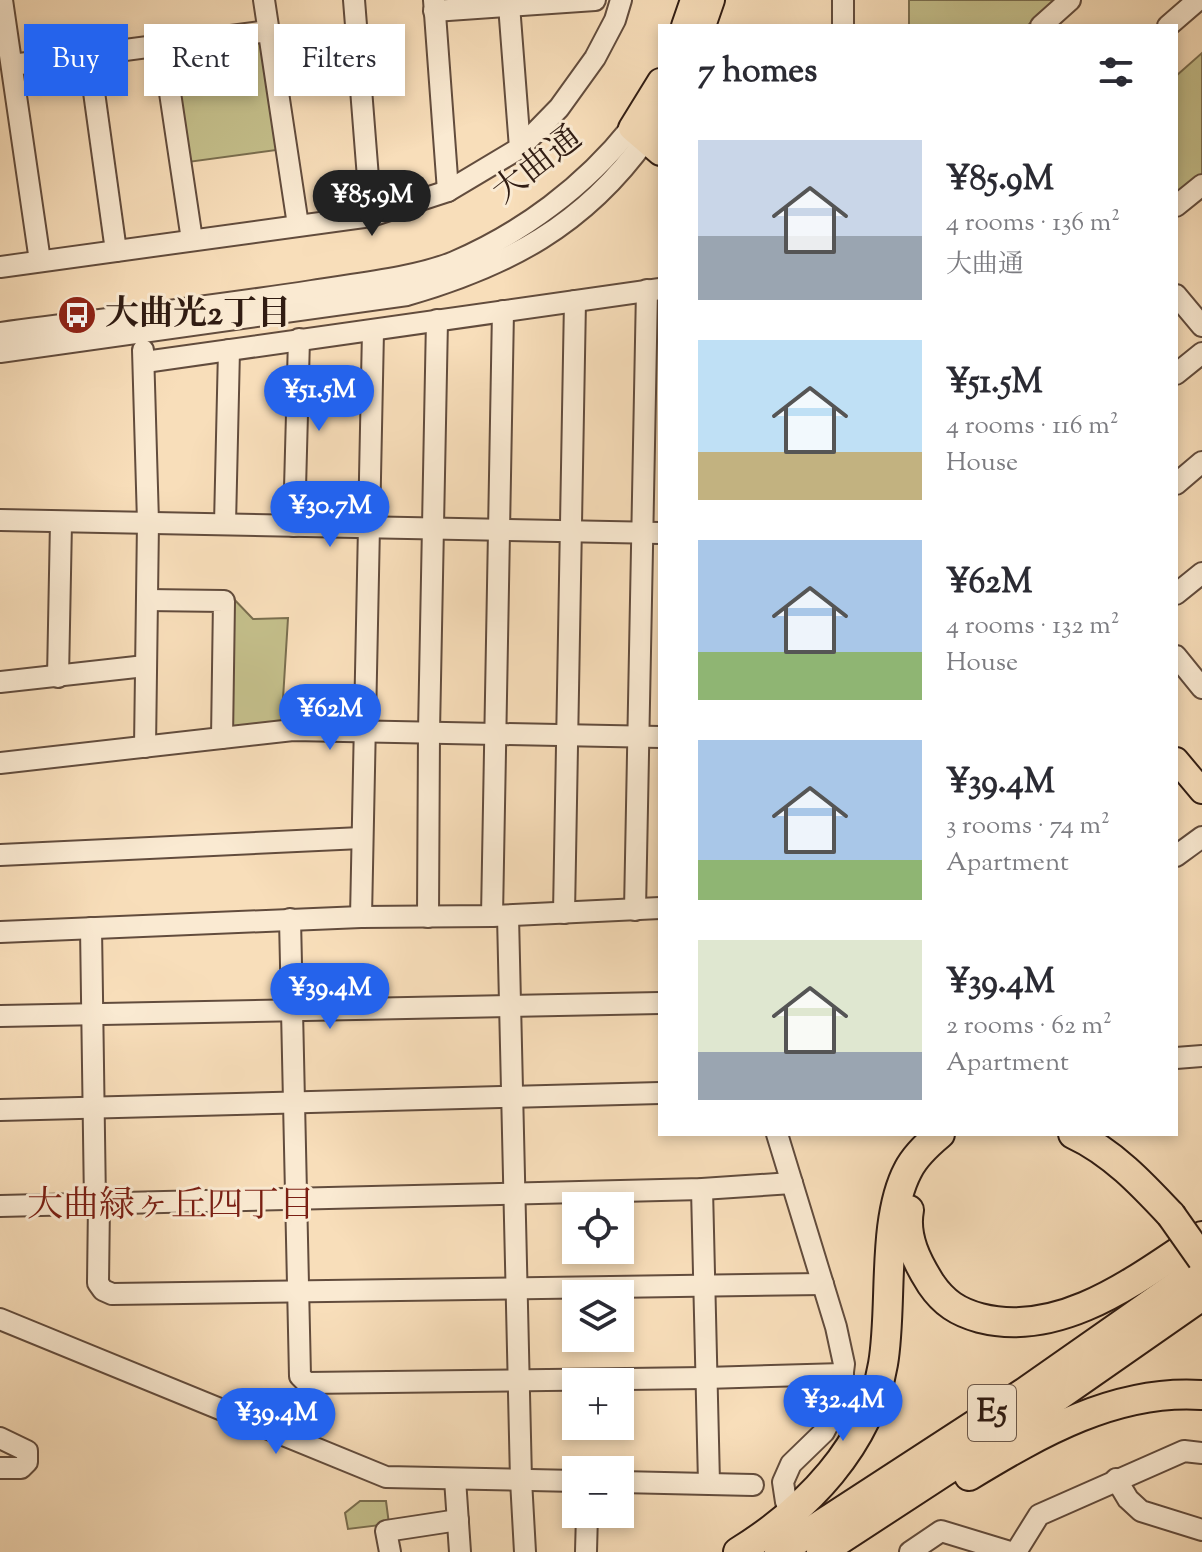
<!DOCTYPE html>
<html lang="en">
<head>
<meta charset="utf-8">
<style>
  :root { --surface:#fff; --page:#f7f7f7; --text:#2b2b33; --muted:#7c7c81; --accent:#2563eb }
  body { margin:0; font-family:"Sorts Mill Goudy","Noto Serif JP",serif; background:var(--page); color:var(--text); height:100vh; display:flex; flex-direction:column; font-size:30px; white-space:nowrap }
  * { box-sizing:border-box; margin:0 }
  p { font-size:26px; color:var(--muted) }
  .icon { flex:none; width:44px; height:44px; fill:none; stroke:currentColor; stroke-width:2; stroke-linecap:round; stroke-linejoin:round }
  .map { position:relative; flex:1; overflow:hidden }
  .panel { position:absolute; left:658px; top:24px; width:520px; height:1112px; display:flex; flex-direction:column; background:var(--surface); border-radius:0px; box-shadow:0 4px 12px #0003 }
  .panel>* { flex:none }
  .banner { position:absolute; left:24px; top:24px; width:514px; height:72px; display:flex; gap:16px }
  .buttons { position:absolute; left:562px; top:1192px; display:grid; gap:16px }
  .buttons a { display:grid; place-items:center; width:72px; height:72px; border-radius:0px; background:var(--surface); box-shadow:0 4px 12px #0003; font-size:40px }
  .price { position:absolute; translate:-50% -68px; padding:0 18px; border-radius:28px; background:var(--accent); color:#fff; font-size:26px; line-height:52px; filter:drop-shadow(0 2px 4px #0008) }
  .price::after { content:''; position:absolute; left:50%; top:48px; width:24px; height:18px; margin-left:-12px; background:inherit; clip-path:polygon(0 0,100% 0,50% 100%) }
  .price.current { background:#222; color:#fff }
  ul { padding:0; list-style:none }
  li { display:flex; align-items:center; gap:24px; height:200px; padding:0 40px }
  li span { display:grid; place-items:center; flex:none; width:224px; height:160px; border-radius:0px; color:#555 }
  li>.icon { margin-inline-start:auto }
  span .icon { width:96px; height:96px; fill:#fffc; stroke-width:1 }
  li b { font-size:34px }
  h2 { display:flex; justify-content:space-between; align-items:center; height:96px; padding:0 40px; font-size:34px }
  .chip { padding:0 28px; border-radius:0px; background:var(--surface); box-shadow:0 4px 12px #0003; font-size:28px; line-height:72px }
  .chip.current { background:var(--accent); color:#fff }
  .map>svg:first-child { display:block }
  .green { fill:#c4bf8b; stroke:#7a6e4f; stroke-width:2 }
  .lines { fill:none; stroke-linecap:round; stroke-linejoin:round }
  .minor-casing { stroke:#624c3d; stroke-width:24 }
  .major-casing { stroke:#301c13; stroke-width:28 }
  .highway-casing { stroke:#301c13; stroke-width:32 }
  .minor { stroke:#faead2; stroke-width:20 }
  .major { stroke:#f8deba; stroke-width:24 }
  .highway { stroke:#f8deba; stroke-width:28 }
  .highway-bridge-casing { stroke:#301c13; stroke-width:32; stroke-linecap:butt }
  .highway-bridge { stroke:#f8deba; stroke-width:28 }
  .labels { text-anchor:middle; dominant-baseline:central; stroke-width:6; stroke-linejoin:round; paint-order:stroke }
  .shield { fill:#faead2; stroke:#6d5a4c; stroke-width:2 }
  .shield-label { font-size:32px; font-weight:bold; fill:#301c13 }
  .street-label { font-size:34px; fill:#301c13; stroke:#faead2 }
  .poi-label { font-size:34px; font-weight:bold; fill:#301c13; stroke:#faead2; text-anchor:start }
  .neighbourhood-label { font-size:36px; fill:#7a1f14; stroke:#faead2 }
</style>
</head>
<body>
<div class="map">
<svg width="1202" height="1552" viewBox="0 0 1202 1552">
  <rect width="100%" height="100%" fill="#f8deba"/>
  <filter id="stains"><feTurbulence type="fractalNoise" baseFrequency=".0025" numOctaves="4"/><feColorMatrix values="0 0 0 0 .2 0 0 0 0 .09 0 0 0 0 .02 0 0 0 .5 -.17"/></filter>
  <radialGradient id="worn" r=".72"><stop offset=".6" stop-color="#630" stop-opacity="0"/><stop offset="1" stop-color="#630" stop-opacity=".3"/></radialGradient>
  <g class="green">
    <polygon points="909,0 1056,0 1027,26 909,26"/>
    <polygon points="268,31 284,149 181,163 163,46"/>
    <polygon points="1202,53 1202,175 1176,196 1176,76"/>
    <polygon points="229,594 253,619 288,618 281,731 222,738"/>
    <polygon points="360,1501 386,1501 389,1524 348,1529 345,1513"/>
  </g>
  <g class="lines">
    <defs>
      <g id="minor">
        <polyline points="2,0 40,261"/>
        <polyline points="264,0 298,225"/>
        <polyline points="354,0 371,216"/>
        <polyline points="434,0 448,191"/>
        <polyline points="509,5 520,148"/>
        <polyline points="434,11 595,0"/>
        <polyline points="843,26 843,0"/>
        <polyline points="1041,26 1070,0"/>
        <polyline points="1168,26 1198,0"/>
        <polyline points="163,46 192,240"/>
        <polyline points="89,56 116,251"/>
        <polyline points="12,65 268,31"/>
        <polyline points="1176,206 1202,185"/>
        <polyline points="0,267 371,216 448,191 520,148 559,108 595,58 615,20 621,0"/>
        <polyline points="1176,295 1202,326"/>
        <path d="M0,333c104,-14 208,-26 312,-42 42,-7 103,-13 142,-29 68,-29 131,-76 177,-134"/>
        <polyline points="143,350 148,522 145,747"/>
        <path d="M0,352l407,-57c100,-29 177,-69 239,-156"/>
        <polyline points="145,362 660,289"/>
        <polyline points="1176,374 1202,353"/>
        <polyline points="1176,484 1202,462"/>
        <polyline points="0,520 660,533"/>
        <polyline points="225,524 229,350"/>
        <polyline points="294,526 299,339"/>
        <polyline points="1176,594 1202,573"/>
        <polyline points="147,600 224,601 222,738"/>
        <polyline points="1176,656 1202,688"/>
        <polyline points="58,677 61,522"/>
        <polyline points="0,682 145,666"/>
        <polyline points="0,763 293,730 660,737"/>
        <polyline points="0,855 361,838"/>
        <polyline points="1176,856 1202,837"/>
        <polyline points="635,910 647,290"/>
        <polyline points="564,913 575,301"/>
        <polyline points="492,916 503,311"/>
        <polyline points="508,916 521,1480 525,1552"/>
        <polyline points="361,917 373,331"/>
        <polyline points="428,917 429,732 437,320"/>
        <polyline points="290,919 300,1376 307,1383 705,1378 843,1374"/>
        <polyline points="91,928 95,1203"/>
        <polyline points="0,932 361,917 492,916 660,908"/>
        <polyline points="0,1016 660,1003"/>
        <polyline points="1176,1058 1202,1056"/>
        <polyline points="0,1110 660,1093"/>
        <polyline points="777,1134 836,1327 844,1364 839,1403 824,1432 791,1464 783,1482 786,1502"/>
        <polyline points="702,1189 709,1483"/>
        <polyline points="99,1203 98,1283 103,1290 112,1294 823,1284"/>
        <polyline points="0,1206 702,1189 792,1183"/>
        <polyline points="0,1319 386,1477 576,1481"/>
        <polyline points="0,1438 27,1451 27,1462 21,1468 0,1468"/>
        <polyline points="455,1479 460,1552"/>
        <polyline points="1116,1479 1128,1499 1141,1511 1202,1530"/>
        <polyline points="620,1482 753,1485"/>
        <polyline points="390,1552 386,1531 458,1520"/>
        <polyline points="586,1552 587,1514"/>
        <polyline points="910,1552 941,1531 1010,1552"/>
        <polyline points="1016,1552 1039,1515 1184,1451 1202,1453"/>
      </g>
      <g id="major">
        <polyline points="684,26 693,0"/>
        <polyline points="703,26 712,0"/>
        <polyline points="660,81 631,128 660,153"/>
        <polyline points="646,139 660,116"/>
        <polyline points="1176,760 1202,791"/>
      </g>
      <g id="highway">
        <path d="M1073,1134c39,18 69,50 98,81"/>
        <path d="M909,1210c-5,27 8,52 22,74 13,19 27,28 49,34 82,21 158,-40 222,-82"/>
        <path d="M969,1476c71,-43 147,-87 233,-81"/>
        <path d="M738,1552c68,-42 131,-106 145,-188 10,-57 -2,-143 25,-194 7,-14 20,-26 32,-36"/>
        <polyline points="779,1552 1025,1392 1202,1268"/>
        <polyline points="821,1552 1034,1413 1202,1296"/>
      </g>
    </defs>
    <use href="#minor" class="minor-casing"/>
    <use href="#major" class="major-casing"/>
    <use href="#highway" class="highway-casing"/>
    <use href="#minor" class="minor"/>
    <use href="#major" class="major"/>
    <use href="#highway" class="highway"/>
    <defs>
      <polyline id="highway-bridge" points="1171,1215 1202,1259"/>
    </defs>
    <use href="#highway-bridge" class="highway-bridge-casing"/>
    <use href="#highway-bridge" class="highway-bridge"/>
  </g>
  <defs>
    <symbol id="bus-disc" viewBox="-11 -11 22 22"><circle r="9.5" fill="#8f2418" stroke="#faead2"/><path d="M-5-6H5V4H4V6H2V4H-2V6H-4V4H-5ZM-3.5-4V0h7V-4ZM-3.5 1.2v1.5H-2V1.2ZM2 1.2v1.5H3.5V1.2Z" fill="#fff"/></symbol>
  </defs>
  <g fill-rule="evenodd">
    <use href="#bus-disc" x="55" y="293" width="44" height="44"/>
  </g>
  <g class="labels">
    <rect class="shield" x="968" y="1385" width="48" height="56" rx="6"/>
    <g class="shield-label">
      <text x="992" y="1413">E5</text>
    </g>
    <g class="street-label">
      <text transform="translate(538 166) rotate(-38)">大曲通</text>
    </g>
    <g class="poi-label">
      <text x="105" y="315">大曲光2丁目</text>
    </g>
    <g class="neighbourhood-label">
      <text x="171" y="1207">大曲緑ヶ丘四丁目</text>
    </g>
  </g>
  <rect width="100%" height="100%" filter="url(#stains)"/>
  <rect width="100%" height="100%" fill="url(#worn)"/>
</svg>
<div class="buttons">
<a><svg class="icon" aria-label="locate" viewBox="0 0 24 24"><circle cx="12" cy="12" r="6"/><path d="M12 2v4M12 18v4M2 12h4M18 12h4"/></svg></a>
<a><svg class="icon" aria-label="layers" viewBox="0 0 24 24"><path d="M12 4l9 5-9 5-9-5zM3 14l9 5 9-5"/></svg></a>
<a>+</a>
<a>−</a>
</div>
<b class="price current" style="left:372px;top:238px">¥85.9M</b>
<b class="price" style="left:319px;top:433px">¥51.5M</b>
<b class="price" style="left:330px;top:549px">¥30.7M</b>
<b class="price" style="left:330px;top:752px">¥62M</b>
<b class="price" style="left:330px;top:1031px">¥39.4M</b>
<b class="price" style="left:843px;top:1443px">¥32.4M</b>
<b class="price" style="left:276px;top:1456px">¥39.4M</b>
<div class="banner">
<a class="chip current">Buy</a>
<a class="chip">Rent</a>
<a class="chip">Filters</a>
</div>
<section class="panel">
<h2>7 homes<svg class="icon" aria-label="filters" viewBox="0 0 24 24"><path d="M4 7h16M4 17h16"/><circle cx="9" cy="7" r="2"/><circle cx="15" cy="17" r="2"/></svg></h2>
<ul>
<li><span style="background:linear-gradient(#c9d6e8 60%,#9aa5b1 0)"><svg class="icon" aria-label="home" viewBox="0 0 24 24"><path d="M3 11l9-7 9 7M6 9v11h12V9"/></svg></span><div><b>¥85.9M</b><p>4 rooms · 136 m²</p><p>大曲通</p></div></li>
<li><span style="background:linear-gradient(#bfe0f5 70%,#c2b280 0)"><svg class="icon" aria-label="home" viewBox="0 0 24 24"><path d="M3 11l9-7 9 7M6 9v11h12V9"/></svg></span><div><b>¥51.5M</b><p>4 rooms · 116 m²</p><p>House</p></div></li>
<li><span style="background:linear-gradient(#a9c7e8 70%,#8fb573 0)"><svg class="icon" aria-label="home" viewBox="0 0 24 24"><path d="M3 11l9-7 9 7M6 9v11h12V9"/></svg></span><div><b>¥62M</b><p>4 rooms · 132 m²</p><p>House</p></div></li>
<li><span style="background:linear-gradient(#a9c7e8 75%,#8fb573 0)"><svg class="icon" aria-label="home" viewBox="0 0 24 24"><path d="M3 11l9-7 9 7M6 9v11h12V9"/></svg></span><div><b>¥39.4M</b><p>3 rooms · 74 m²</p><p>Apartment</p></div></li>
<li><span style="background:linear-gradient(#dfe7d0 70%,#9aa5b1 0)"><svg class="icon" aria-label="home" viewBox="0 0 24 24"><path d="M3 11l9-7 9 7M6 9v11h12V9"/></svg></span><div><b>¥39.4M</b><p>2 rooms · 62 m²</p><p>Apartment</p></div></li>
</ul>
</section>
</div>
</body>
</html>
